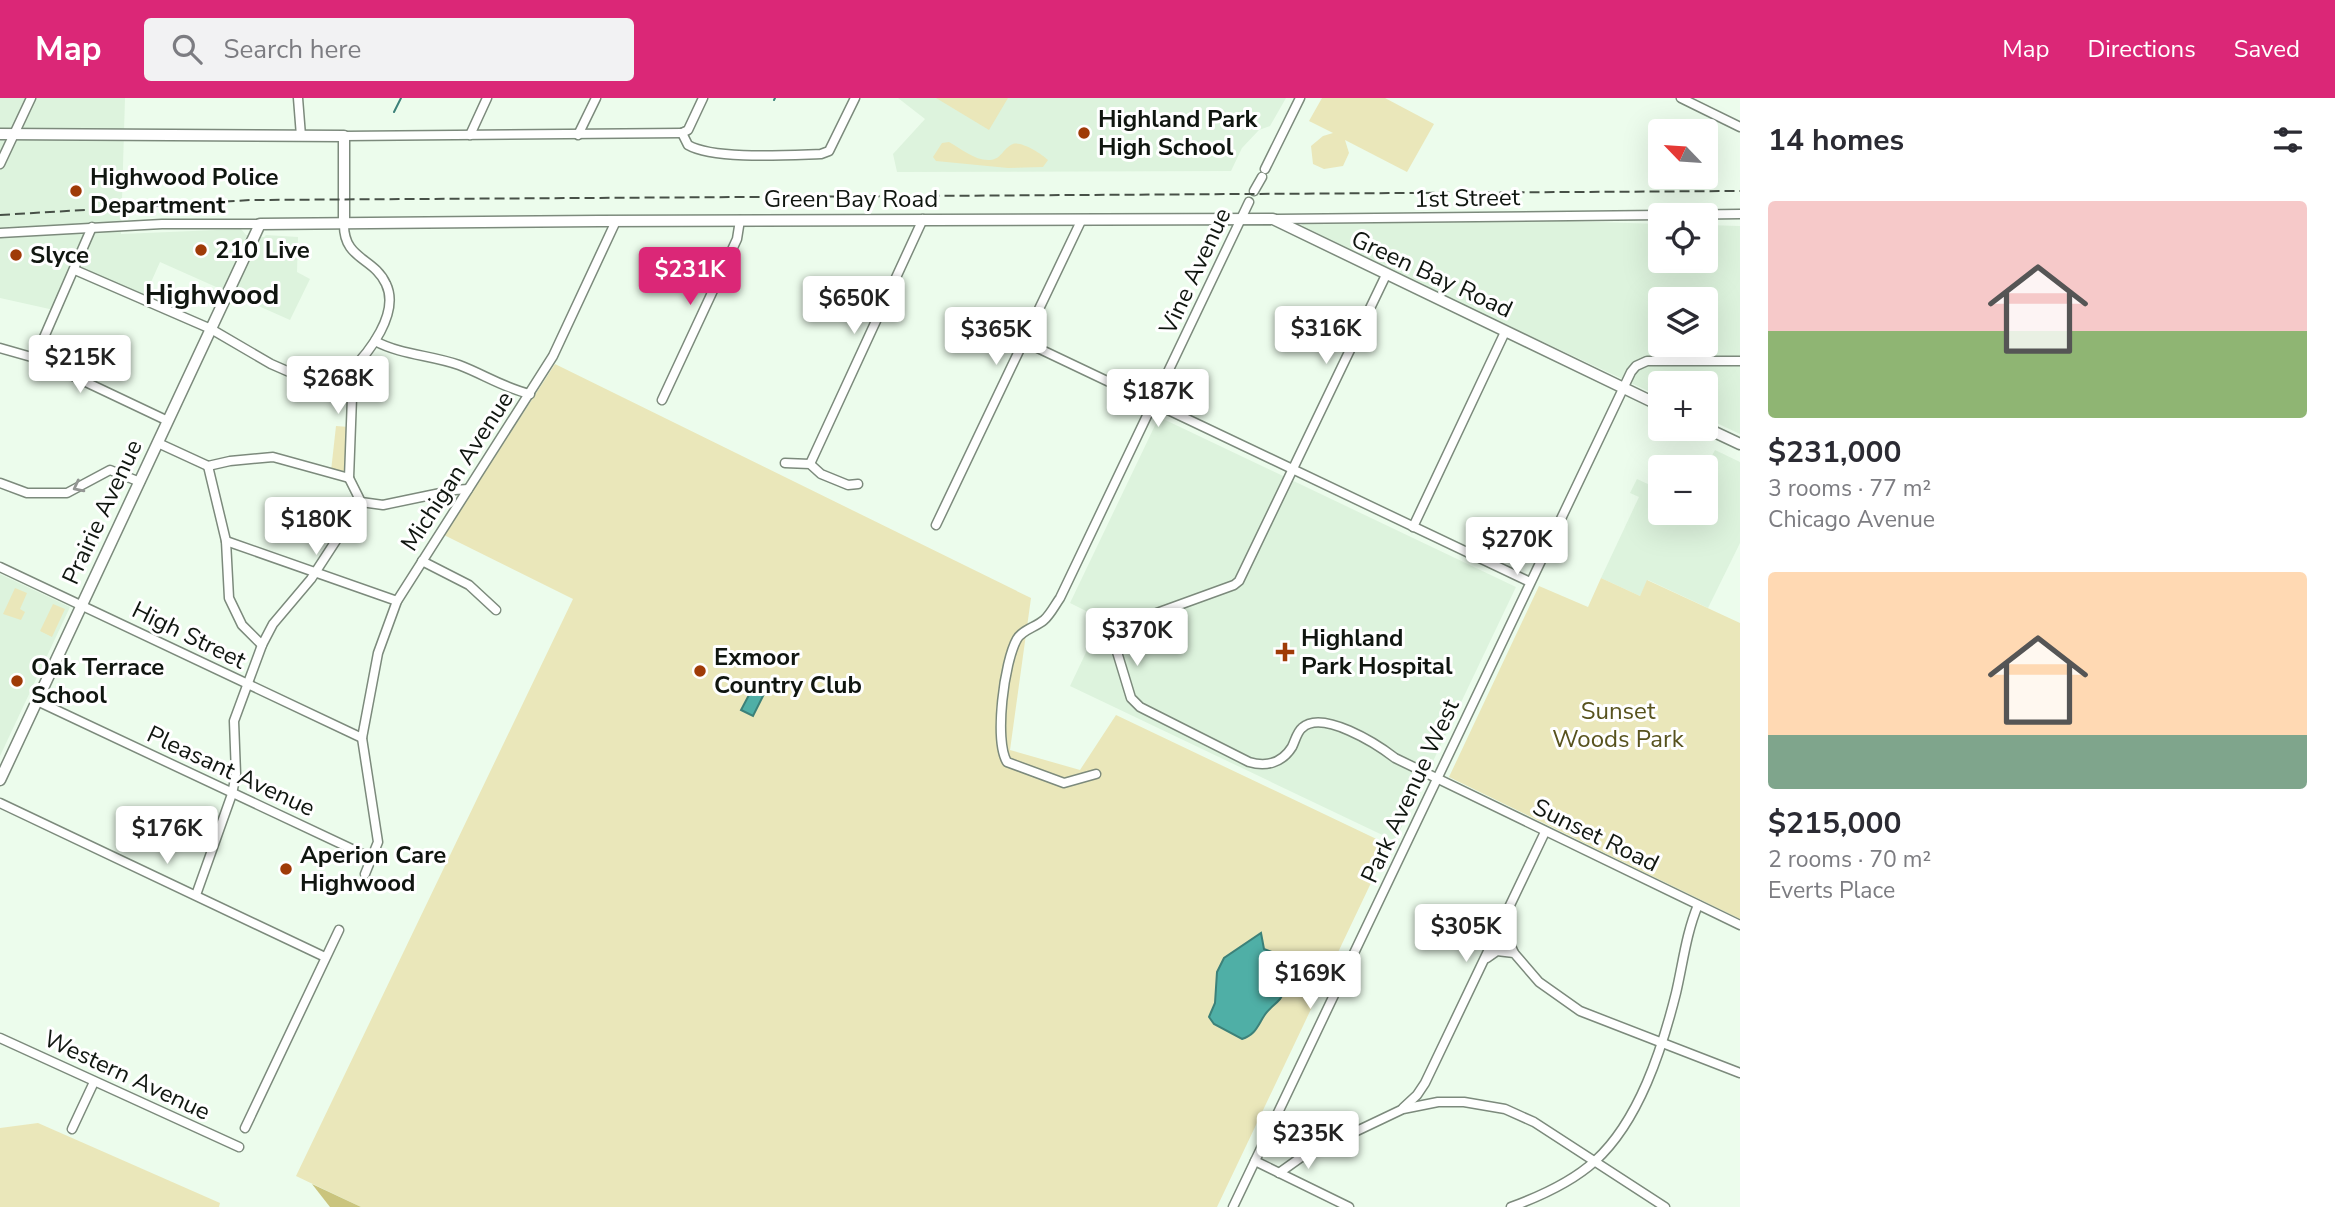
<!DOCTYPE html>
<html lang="en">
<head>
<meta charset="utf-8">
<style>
  :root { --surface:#fff; --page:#f2f2f3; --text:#2b2b33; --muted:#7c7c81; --accent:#db2777 }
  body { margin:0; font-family:"Nunito Sans",sans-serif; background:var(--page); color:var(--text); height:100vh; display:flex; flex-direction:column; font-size:26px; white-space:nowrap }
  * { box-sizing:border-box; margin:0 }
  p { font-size:23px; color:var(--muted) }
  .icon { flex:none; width:38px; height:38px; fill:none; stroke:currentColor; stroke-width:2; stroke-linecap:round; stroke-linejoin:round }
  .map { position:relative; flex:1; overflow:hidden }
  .details { display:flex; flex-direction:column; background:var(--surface); width:595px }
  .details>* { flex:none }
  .needle { width:46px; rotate:295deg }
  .buttons { position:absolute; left:1648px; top:21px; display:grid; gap:14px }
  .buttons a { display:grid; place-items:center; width:70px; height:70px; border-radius:7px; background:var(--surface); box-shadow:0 7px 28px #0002; font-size:35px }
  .price { position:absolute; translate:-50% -60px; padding:0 16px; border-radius:7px; background:#fff; color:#222; font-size:23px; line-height:46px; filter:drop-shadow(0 2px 4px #0008) }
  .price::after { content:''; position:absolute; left:50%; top:42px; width:21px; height:16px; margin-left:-10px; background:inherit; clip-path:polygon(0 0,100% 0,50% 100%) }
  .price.selected { background:var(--accent); color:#fff }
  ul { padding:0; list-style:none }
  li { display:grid; align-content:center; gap:14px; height:371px; padding:0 28px }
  li span { display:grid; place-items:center; height:217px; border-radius:7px; color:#555 }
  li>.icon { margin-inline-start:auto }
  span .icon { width:126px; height:126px; fill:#fffc; stroke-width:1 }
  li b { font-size:30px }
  h2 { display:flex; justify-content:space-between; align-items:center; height:84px; padding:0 28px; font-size:30px }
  header { display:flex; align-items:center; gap:42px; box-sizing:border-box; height:98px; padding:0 35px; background:var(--accent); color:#fff }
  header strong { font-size:33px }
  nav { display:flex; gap:38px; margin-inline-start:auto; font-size:24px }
  .search { width:490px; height:63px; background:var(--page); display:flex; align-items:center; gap:18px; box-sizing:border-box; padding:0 24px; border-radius:7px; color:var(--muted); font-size:26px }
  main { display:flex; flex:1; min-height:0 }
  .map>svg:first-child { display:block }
  .built { fill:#ddf3dd; fill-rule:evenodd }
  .green { fill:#eae7ba }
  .forest { fill:#cac47d }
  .water { fill:#4fafa6; stroke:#3c8179; stroke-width:2 }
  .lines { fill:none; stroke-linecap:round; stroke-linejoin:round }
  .stream { stroke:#3c8179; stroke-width:2 }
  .minor-casing { stroke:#7c8a7c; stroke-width:11 }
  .major-casing { stroke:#7c8a7c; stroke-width:13 }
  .minor { stroke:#fff; stroke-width:8 }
  .major { stroke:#fff; stroke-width:10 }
  .rail { stroke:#475047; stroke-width:2; stroke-dasharray:10 5; stroke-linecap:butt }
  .oneway { stroke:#939693 }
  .poi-dot { fill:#9f3b07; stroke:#fff; stroke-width:2.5 }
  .labels { text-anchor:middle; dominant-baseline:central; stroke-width:6; stroke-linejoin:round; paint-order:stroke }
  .poi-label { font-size:24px; font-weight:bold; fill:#101610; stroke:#fff; text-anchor:start }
  .street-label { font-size:24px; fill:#101610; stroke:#fff }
  .park-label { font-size:24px; fill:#57521d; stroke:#fff }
  .quarter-label { font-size:28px; font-weight:bold; fill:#101610; stroke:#fff }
</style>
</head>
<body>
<header>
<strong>Map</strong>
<div class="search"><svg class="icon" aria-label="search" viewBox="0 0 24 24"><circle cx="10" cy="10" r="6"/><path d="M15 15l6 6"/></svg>Search here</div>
<nav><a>Map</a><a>Directions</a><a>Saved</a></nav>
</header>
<main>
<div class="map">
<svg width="1740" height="1109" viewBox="0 0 1740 1109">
  <rect width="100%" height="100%" fill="#ecfcec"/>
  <g class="built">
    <polygon points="0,0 125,0 121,136 241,131 246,137 264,139 266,137 298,139 297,174 310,181 290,222 160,164 144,200 73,170 54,212 0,200"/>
    <polygon points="898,0 1286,0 1270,28 1259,32 1242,50 1231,73 897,74 893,56 925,21"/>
    <path d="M1564,123l97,3v37h45v-36l34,1v208l-34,-16v-35h-45v14l-360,-168 1,-5zM1661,201h45v46h-45z"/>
    <polygon points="1159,319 1516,489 1395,743 1070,588 1102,521 1070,505"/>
    <polygon points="1715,352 1740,364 1740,445 1708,510 1648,482 1640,498 1601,480 1639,399 1630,395 1637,381 1661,392 1661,415 1706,415 1706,369"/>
    <polygon points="0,476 70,509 0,658"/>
  </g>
  <g class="green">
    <polygon points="936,0 1008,0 989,32"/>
    <polygon points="1322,0 1385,0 1434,26 1407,74 1345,42 1349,55 1343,68 1324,71 1313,66 1311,48 1323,38 1333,35 1309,23"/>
    <path d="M949,44c13,7 26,19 41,18 12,-1 13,-12 23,-16 8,-3 29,10 35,16l-5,7 -35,1 -72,-7 -3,-4 9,-14z"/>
    <polygon points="555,266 1031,500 1010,652 1080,672 1116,617 1389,747 1217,1109 361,1109 296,1078 573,501 444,437"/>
    <polygon points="336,328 349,329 345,371 342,375 331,373"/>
    <polygon points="1601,480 1640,498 1647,482 1740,525 1740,821 1449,679 1539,488 1588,509"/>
    <polygon points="15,490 27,495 20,511 25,514 21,522 3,516"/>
    <polygon points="53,506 65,511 52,539 40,533"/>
    <polygon points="38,1025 220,1105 219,1109 0,1109 0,1030"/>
  </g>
  <polygon class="forest" points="312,1086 361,1109 330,1109"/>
  <g class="water">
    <polygon points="749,588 764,596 753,618 741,612 750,595 747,593"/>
    <path d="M1261,835l3,16 16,6c4,13 9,33 0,44 -5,6 -12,10 -16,17 -7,11 -9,19 -22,23l-28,-15 -5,-7 6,-14 2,-31 7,-14z"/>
  </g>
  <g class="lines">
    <g class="stream">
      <polyline points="774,2 775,0"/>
      <polyline points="394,14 401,0"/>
    </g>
    <defs>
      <g id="minor">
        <polyline points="298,0 301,38"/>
        <polyline points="1681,0 1740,29"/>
        <path d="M682,35l6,12c26,15 101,10 133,9l8,-3 26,-53"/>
        <polyline points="682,35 688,32 703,0"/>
        <polyline points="470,37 487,0"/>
        <polyline points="578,37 596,0"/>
        <polyline points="344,38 682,35"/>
        <polyline points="0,66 31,0"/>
        <polyline points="1265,71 1300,0"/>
        <polyline points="1254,93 1262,79"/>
        <polyline points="1667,117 1740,116"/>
        <polyline points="1276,121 1661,117"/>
        <polyline points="0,135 162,126 260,126"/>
        <polyline points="75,172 211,231 271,266 310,283 324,282 349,274"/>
        <path d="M1386,177l-147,306 -5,4 -113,41 -6,8 -1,8 17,56 9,9 109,55c17,5 33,1 43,-15 3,-6 5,-15 10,-19 20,-19 75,16 93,30l345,167"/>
        <path d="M375,243c26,14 56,14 84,24 24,9 45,23 71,29"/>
        <polyline points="1025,244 1530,484"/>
        <polyline points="0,250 35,260 168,323"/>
        <polyline points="35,260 92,129"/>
        <polyline points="662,302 737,141 740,122"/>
        <path d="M158,345l50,23 22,-5 43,-4 76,21 3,-81 -3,-25c20,-19 51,-59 37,-88 -12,-27 -43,-24 -42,-61"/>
        <polyline points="785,365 810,366 821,376 848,387 858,386"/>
        <polyline points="810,366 923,121"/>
        <polyline points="208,368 226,443 229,500 242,527 262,547"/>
        <polyline points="349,380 361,404 383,407 455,392 468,391"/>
        <polyline points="0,385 27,395 67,395 110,372 140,384"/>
        <polyline points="936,427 1081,123"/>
        <polyline points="1413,429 1505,234"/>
        <polyline points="226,443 397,503"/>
        <polyline points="422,463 469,487 496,512"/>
        <polyline points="0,469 362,640"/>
        <polyline points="37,603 371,760"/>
        <path d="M1096,676l-32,9 -57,-21c-13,-22 -3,-100 10,-123 5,-9 19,-12 27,-19 6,-5 11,-15 16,-22l189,-396"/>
        <polyline points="0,705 325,859"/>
        <polyline points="365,776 378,744 362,640 378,555 397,503 553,258 616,123"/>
        <polyline points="196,797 232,696 236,676 234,623 262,547 273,526 311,481 361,404"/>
        <polyline points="1506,820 1510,846 1514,855"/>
        <polyline points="1487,860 1497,853 1514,855 1539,884 1580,913 1740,975"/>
        <polyline points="0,940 239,1049"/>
        <polyline points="1403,1010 1417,997 1425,985 1545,734"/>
        <polyline points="245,1030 339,832"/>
        <polyline points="72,1031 94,984"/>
        <polyline points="1255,1063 1349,1109"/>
        <polyline points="1279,1075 1300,1060 1403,1011 1438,1004 1464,1004 1505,1011 1534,1024 1665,1109"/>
        <polyline points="1233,1109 1631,274 1636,268 1647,263 1740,263"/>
        <path d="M1511,1109c30,-11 61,-25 84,-46 44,-40 67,-112 81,-168 7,-30 10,-59 22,-88"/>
      </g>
      <g id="major">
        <polyline points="0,36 344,38 344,125"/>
        <polyline points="1706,330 1740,346"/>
        <polyline points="0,682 260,126 599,123 1273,121 1661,308"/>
      </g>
    </defs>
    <use href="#minor" class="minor-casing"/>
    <use href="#major" class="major-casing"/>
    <use href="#minor" class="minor"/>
    <use href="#major" class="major"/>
    <polyline class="rail" points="0,117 251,102 1740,93"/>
  </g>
  <defs><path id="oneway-chevron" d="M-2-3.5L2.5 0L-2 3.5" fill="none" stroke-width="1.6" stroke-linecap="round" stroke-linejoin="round" transform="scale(1.75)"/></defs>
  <use class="oneway" href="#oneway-chevron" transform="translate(78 389) rotate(153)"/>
  <g class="poi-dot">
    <circle cx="1084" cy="35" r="7"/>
    <circle cx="76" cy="93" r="7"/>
    <circle cx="201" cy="152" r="7"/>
    <circle cx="16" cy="157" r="7"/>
    <path d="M1281.5 543.5h7v7h7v7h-7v7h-7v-7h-7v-7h7z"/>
    <circle cx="700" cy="573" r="7"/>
    <circle cx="17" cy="583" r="7"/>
    <circle cx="286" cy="771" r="7"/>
  </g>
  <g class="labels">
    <g class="poi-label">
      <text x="1098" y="21">Highland Park<tspan x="1098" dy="28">High School</tspan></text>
      <text x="90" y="79">Highwood Police<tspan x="90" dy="28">Department</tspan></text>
      <text x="215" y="152">210 Live</text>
      <text x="30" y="157">Slyce</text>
      <text x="1301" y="540">Highland<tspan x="1301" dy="28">Park Hospital</tspan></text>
      <text x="714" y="559">Exmoor<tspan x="714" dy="28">Country Club</tspan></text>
      <text x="31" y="569">Oak Terrace<tspan x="31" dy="28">School</tspan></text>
      <text x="300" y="757">Aperion Care<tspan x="300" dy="28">Highwood</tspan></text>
    </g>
    <g class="street-label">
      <text transform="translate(1467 100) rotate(-1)">1st Street</text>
      <text x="851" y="101">Green Bay Road</text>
      <text transform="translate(1195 173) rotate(-65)">Vine Avenue</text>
      <text transform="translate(1432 176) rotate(25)">Green Bay Road</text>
      <text transform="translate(457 373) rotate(-57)">Michigan Avenue</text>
      <text transform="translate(102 414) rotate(-65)">Prairie Avenue</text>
      <text transform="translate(189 537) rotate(26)">High Street</text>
      <text transform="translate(231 673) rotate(25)">Pleasant Avenue</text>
      <text transform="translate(1410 693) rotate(-65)">Park Avenue West</text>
      <text transform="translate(1596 737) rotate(26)">Sunset Road</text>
      <text transform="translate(127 977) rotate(25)">Western Avenue</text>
    </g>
    <g class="park-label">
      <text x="1618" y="613">Sunset<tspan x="1618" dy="28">Woods Park</tspan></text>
    </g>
    <g class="quarter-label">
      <text x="212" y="197">Highwood</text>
    </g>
  </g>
</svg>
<div class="buttons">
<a><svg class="needle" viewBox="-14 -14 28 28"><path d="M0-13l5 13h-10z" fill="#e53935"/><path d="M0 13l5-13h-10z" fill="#7c7c81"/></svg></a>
<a><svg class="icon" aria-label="locate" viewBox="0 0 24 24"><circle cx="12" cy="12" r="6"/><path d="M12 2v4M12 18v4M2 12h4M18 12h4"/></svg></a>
<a><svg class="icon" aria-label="layers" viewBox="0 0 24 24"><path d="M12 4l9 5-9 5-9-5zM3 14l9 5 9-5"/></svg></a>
<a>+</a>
<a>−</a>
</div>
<b class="price selected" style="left:690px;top:209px">$231K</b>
<b class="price" style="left:854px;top:238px">$650K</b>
<b class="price" style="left:1326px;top:268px">$316K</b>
<b class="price" style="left:996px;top:269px">$365K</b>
<b class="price" style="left:80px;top:297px">$215K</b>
<b class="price" style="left:338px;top:318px">$268K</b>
<b class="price" style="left:1158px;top:331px">$187K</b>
<b class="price" style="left:316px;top:459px">$180K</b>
<b class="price" style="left:1517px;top:479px">$270K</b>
<b class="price" style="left:1137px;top:570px">$370K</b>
<b class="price" style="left:167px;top:768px">$176K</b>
<b class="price" style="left:1466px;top:866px">$305K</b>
<b class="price" style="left:1310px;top:913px">$169K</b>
<b class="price" style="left:1308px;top:1073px">$235K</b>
</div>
<section class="details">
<h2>14 homes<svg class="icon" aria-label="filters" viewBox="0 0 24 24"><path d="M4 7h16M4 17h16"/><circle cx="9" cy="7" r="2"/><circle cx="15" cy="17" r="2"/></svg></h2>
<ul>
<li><span style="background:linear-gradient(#f6c9c9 60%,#8fb573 0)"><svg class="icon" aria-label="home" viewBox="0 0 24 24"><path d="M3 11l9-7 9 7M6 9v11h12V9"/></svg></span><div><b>$231,000</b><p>3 rooms · 77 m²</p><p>Chicago Avenue</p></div></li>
<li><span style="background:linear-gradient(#ffd9b3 75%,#7fa58c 0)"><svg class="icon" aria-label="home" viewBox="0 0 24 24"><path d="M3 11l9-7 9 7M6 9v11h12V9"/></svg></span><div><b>$215,000</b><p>2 rooms · 70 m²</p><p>Everts Place</p></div></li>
</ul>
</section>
</main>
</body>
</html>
